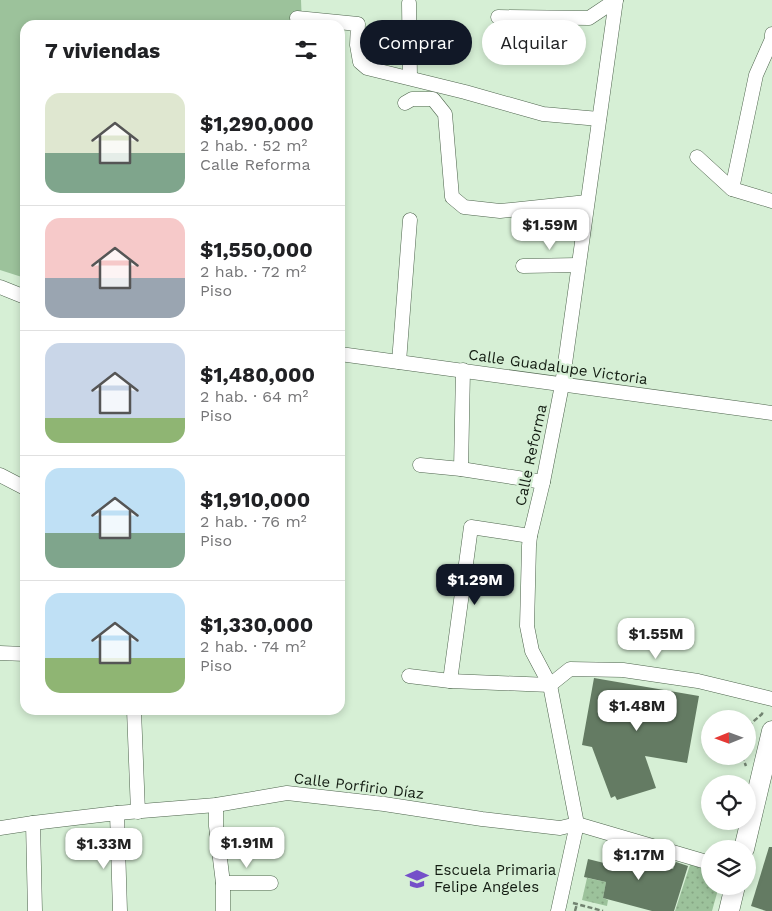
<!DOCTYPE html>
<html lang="es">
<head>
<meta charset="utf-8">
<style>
  :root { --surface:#fff; --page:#f6f6f6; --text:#202124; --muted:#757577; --line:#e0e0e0; --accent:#111827 }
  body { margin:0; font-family:"Work Sans",sans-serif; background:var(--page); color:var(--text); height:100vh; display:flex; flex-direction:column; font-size:19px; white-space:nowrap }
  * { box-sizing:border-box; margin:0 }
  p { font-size:16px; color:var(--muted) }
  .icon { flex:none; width:28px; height:28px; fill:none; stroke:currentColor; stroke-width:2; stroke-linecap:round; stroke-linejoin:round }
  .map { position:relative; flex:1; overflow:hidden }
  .details { position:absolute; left:20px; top:20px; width:325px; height:695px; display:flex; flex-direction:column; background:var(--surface); border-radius:15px; box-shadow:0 2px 8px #0003 }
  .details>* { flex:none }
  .guide { position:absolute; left:360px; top:20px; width:336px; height:45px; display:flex; gap:10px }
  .needle { width:32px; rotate:269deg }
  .controls { position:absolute; left:701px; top:710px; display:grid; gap:10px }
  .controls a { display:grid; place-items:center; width:55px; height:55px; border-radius:50%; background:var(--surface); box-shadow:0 2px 8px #0003; font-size:25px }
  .price { position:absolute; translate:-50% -42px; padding:0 11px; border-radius:10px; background:#fff; color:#222; font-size:16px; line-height:32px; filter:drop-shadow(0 1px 2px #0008) }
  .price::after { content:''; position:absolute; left:50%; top:30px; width:15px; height:11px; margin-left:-8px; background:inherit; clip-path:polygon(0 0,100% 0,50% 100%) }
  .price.on { background:var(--accent); color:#fff }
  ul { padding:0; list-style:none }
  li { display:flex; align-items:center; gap:15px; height:125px; padding:0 25px }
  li+li { border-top:1px solid var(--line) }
  li span { display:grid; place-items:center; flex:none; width:140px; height:100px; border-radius:15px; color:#555 }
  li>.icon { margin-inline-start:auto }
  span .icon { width:60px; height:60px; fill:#fffc; stroke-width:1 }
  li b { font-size:21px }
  h2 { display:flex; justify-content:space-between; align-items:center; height:60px; padding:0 25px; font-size:21px }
  .chip { padding:0 18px; border-radius:22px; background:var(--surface); box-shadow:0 2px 8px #0003; font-size:18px; line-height:45px }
  .chip.on { background:var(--accent); color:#fff }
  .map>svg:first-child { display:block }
  .grass { fill:#9cc29b }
  .garden { fill:url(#garden-dots) }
  .building { fill:#647b63 }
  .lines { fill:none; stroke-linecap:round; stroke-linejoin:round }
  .street-casing { stroke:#4e644d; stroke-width:15 }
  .secondary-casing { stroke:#4e644d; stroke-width:21 }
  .path { stroke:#728371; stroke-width:2.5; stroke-dasharray:5 2.5; stroke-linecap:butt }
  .street { stroke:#fff; stroke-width:14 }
  .secondary { stroke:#fff; stroke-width:20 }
  .labels { text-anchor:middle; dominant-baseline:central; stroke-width:4.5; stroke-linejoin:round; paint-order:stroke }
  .street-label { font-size:15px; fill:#131c12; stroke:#d6efd5 }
  .poi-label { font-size:15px; fill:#131c12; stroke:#d6efd5; text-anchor:start }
</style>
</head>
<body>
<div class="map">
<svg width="772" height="911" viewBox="0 0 772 911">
  <defs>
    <pattern id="garden-dots" width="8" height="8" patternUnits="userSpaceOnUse" patternTransform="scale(1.25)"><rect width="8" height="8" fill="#9cc29b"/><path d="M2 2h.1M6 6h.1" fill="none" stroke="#86a684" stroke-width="1.8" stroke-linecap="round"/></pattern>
  </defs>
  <rect width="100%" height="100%" fill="#d6efd5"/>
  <polygon class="grass" points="0,0 301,0 302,25 25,25 25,278 0,270"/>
  <g class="garden">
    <polygon points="691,862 710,868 710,886 719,886 712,911 675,911"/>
    <polygon points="587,878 606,882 603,898 608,900 607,906 582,900"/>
  </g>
  <g class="building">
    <polygon points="594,678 699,696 687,763 645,756 656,788 617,800 615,796 611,798 592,747 582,745"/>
    <polygon points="621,846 643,853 642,860 673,869 676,862 688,866 674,911 652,911 603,898 606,882 584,877 588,859 616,866"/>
    <polygon points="769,847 772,847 772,911 766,911 751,906"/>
  </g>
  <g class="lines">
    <defs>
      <g id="street">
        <polyline points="409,3 410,78"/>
        <polyline points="498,17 589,18 616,0"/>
        <polyline points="297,18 358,24 357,45 360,62 367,68 465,92 543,114 599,119"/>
        <polyline points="405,103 412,99 433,99 445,114 452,197 464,207 500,211 587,202"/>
        <polyline points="697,157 732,189 772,201"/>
        <polyline points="732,189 756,75 772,39 772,34"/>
        <polyline points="523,266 578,265"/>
        <polyline points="0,287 25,297"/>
        <polyline points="340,354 772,413"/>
        <polyline points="399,362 410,220"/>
        <polyline points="420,465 461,469 543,482"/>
        <polyline points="461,469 463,370"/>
        <polyline points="0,475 25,488"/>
        <polyline points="0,653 25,654"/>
        <polyline points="409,676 450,681 550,685 570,669 623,670 698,681 772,699"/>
        <polyline points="450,681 471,527 530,536"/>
        <polyline points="134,710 138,812"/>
        <polyline points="216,805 216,826 223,883 223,911"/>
        <polyline points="117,813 120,911"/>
        <polyline points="33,823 35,911"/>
        <polyline points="0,828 33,823 117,813 216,805 287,793 384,804 482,819 560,828 577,824 710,863"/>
        <polyline points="223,883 271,883"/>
        <polyline points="558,911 577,824 550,685 532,651 527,626 529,546 530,536 543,482 562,385 616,0"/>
      </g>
      <g id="secondary">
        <polyline points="744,849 772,731"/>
        <polyline points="729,911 735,886"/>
      </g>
    </defs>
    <use href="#street" class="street-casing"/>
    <use href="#secondary" class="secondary-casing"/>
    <g class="path">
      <polyline points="748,726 762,714 763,710"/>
      <polyline points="742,756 746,766"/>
      <polyline points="573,903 603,911"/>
      <polyline points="575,911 577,904"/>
    </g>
    <use href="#street" class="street"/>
    <use href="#secondary" class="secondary"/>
  </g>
  <defs>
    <symbol id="school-bare" viewBox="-9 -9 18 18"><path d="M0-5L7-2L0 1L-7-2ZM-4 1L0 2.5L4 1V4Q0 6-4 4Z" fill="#754fc9" stroke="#d6efd5" stroke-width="2.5" paint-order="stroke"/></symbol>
  </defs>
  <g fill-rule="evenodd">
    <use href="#school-bare" x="401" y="863" width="32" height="32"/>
  </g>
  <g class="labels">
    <g class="street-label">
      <text transform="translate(558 367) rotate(8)">Calle Guadalupe Victoria</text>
      <text transform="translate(531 455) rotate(-78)">Calle Reforma</text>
      <text transform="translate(359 786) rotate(7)">Calle Porfirio Díaz</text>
    </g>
    <g class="poi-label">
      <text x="434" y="870">Escuela Primaria<tspan x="434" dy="17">Felipe Angeles</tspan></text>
    </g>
  </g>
</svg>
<div class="controls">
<a><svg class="needle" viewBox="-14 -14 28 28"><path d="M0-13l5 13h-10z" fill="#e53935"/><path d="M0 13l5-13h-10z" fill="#757577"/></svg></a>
<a><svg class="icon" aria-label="locate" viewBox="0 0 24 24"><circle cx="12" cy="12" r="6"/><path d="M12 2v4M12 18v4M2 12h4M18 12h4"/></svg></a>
<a><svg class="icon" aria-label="layers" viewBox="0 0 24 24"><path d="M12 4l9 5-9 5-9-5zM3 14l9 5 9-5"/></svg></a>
</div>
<b class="price" style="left:550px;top:251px">$1.59M</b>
<b class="price on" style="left:475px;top:606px">$1.29M</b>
<b class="price" style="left:656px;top:660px">$1.55M</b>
<b class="price" style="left:637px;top:732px">$1.48M</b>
<b class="price" style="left:247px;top:869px">$1.91M</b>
<b class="price" style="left:104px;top:870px">$1.33M</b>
<b class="price" style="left:639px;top:881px">$1.17M</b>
<div class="guide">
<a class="chip on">Comprar</a>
<a class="chip">Alquilar</a>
</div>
<section class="details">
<h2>7 viviendas<svg class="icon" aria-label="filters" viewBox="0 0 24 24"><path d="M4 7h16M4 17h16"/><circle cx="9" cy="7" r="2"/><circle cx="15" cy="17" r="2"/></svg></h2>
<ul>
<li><span style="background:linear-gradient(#dfe7d0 60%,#7fa58c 0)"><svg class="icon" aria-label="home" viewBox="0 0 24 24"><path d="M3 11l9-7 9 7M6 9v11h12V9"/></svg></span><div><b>$1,290,000</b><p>2 hab. · 52 m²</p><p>Calle Reforma</p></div></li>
<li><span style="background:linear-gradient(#f6c9c9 60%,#9aa5b1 0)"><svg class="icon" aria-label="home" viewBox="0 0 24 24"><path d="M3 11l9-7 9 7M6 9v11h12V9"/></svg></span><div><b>$1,550,000</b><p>2 hab. · 72 m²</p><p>Piso</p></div></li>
<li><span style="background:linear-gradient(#c9d6e8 75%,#8fb573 0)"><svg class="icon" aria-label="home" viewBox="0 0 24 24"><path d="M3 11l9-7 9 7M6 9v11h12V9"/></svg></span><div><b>$1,480,000</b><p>2 hab. · 64 m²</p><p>Piso</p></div></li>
<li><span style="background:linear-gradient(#bfe0f5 65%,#7fa58c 0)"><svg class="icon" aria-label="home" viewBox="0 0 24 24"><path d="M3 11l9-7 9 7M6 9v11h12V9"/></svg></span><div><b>$1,910,000</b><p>2 hab. · 76 m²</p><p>Piso</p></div></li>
<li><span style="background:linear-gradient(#bfe0f5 65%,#8fb573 0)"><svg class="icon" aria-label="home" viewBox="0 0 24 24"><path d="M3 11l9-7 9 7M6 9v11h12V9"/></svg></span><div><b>$1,330,000</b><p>2 hab. · 74 m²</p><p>Piso</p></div></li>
</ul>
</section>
</div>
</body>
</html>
